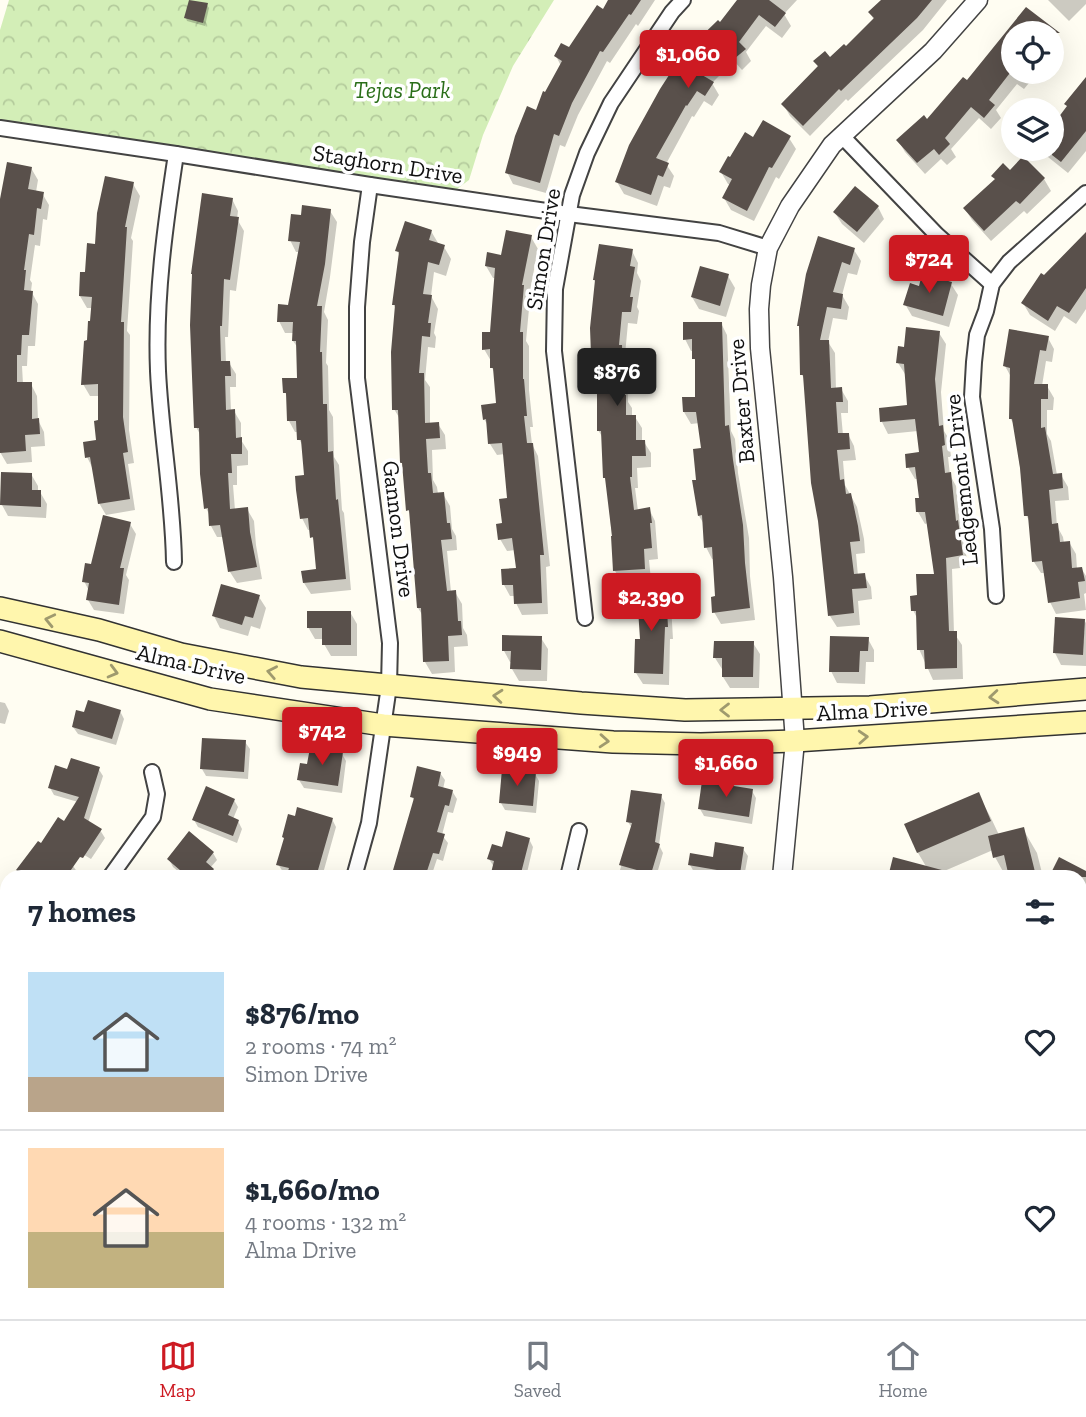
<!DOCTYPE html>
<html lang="en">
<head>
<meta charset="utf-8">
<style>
  :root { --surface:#fff; --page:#f2f2f3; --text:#1f2937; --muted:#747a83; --line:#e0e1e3; --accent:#cd1a22 }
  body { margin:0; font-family:"Zilla Slab",serif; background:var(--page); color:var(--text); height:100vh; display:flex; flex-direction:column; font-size:26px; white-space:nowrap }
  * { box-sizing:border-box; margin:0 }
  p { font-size:23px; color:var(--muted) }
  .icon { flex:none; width:38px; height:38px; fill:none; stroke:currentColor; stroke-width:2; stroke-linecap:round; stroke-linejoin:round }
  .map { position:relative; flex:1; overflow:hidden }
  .details { position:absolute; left:0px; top:870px; width:1087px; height:450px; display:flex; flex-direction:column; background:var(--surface); border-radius:21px 21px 0 0; box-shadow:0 7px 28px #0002 }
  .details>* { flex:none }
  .tools { position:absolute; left:1001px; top:21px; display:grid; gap:14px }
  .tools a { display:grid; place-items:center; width:63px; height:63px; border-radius:50%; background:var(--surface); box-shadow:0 7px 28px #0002; font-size:35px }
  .price { position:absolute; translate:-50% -60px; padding:0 16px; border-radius:7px; background:var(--accent); color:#fff; font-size:23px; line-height:46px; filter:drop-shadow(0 2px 4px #0008) }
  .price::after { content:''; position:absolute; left:50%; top:42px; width:21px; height:16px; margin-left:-10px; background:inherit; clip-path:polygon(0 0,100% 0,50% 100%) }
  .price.current { background:#222; color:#fff }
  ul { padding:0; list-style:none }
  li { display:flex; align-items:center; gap:21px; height:175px; padding:0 28px }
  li+li { border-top:2px solid var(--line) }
  li span { display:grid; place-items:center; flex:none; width:196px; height:140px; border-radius:0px; color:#555 }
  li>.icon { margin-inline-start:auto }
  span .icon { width:84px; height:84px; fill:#fffc; stroke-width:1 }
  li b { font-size:30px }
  h2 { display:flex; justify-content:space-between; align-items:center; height:84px; padding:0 28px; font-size:30px }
  .tabs { display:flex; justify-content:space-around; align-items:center; height:98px; border-top:2px solid var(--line); background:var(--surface); font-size:19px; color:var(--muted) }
  .tabs a { display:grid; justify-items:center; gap:4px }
  .tabs .current { color:var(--accent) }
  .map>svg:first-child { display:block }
  .park { fill:url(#park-crowns) }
  .shadow { fill:#0003 }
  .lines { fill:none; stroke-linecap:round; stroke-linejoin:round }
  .stream { stroke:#3296d9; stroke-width:4.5 }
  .building { fill:#59504b }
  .minor-casing { stroke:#434343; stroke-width:18 }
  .tertiary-casing { stroke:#434343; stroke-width:21 }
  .secondary-casing { stroke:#323232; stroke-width:24 }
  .minor { stroke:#fff; stroke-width:14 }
  .tertiary { stroke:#fff; stroke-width:18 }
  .secondary { stroke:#fff6ad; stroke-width:21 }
  .oneway { stroke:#9f9a6e }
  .labels { text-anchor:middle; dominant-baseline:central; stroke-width:7; stroke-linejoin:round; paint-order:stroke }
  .park-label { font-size:23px; font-style:italic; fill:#2a6e19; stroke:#fff }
  .street-label { font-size:23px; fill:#101010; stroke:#fff }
</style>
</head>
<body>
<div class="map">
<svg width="1086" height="1319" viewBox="0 0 1086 1319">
  <defs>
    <pattern id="park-crowns" width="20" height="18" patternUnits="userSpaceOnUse" patternTransform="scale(1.75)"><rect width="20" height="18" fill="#d3eeb7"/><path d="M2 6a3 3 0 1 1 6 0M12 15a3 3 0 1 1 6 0" fill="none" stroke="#b4cb9c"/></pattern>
  </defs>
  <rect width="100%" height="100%" fill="#fffdf2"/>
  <g class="park">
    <polygon points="9,0 554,0 513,66 483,135 469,180 457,189 0,123 0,30"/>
    <polygon points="1086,1170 1086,1319 779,1319 791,1312 1080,1312 1080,1172"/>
  </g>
  <g class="shadow">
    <polygon points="611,0 655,0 638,26 636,24 610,63 607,61 578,115 565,147 560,145 546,193 513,184 507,172 561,66 556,56 569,49 603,12"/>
    <polygon points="739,0 797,0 784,14 791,26 782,38 766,26 746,52 751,61 742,70 734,61 712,83 719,95 712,106 704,101 694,117 692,116 666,164 674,176 670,188 664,186 657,206 624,194 617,182 720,25"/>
    <polygon points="883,0 947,0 923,30 848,101 846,99 810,136 790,116 783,104 819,68 815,62 830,59 846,48 874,20 870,13"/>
    <polygon points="1048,0 1086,0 1086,4 1069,21"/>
    <polygon points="207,5 209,8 205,26 187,21 186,18"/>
    <polygon points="1026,9 1054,31 1061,43 1052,54 1052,33 1013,33 1013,72 1038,72 1024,89 1017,84 996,110 1001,118 991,129 979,118 951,149 956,157 947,165 941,159 925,174 905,152 898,140 927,121 967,83"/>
    <polygon points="1086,80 1086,151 1068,173 1038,149 1052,149 1052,129 1069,108"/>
    <polygon points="789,138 796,149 779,179 776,177 754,221 731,210 724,198 731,185 728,184 721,172 753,140"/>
    <polygon points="1023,159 1044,179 1051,191 1027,214 1024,211 991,241 972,220 965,209 1010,172"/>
    <polygon points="31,168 38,180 36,192 42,193 49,205 47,220 43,219 40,246 35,245 30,280 32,283 31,291 38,304 35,346 28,346 27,366 22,366 23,384 31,384 37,396 38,420 44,432 45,446 31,447 32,462 7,464 0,452 0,220"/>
    <polygon points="133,184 140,196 131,238 133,241 127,331 130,335 129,430 134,463 128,464 135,510 106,515 99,503 93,469 87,457 98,441 100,396 90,396 83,384 93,308 87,308 80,296 97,246"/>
    <polygon points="232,199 238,211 237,219 244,231 236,291 230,290 228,337 225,337 226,363 229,363 236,374 236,387 230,387 231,411 234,411 241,423 241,440 248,451 248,465 237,466 237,485 233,485 235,510 247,509 254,521 256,545 262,579 237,583 230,572 224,537 217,537 211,526 210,516 206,508 201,436 196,427"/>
    <polygon points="878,207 884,219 864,243 842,224 835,213"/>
    <polygon points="330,211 337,222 330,277 324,312 328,320 326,363 328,366 329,410 333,417 334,457 339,465 342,510 344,513 351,590 311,594 304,583 318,571 315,542 312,537 311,530 308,530 302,518 306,477 304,448 299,439 298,432 295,432 289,421 288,399 285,392 299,380 298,348 293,341 294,333 285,333 279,321 289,307 300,252 296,252 290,240 303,217"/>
    <polygon points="431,231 438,243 444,247 451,259 446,276 434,272 431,296 438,309 434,333 436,337 435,348 428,347 425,380 430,387 430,424 438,424 445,435 446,449 432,450 433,480 437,487 438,494 443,494 450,506 452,529 456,536 457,550 447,551 451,592 455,592 462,604 463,628 467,635 468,646 454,647 455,672 432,674 425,662 423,616 418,608 411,515 408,510 400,419 394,409 396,309 393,304 400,256 397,251"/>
    <polygon points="1086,236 1086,309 1076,324 1064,316 1055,331 1030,315 1023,303 1044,277"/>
    <polygon points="531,237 538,249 529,296 530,298 526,341 529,346 529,390 533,427 530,427 532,444 538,456 550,566 546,567 548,614 522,615 516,603 515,596 510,596 504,585 518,570 515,550 507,551 500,539 509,499 505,454 497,455 490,444 489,427 484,419 497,405 495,373 492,368 491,361 484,349 492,334 496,278 493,278 486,266 503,257"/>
    <polygon points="854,250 861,261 857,275 848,273 842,295 849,307 847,320 833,318 828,342 835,353 836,390 841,389 848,401 848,413 841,413 843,435 848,434 854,446 856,460 843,461 845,485 857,507 864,539 865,553 856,554 858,576 864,575 871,587 872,599 858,601 860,625 837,627 830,616 805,380 802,375 800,329 799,325 808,274"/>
    <polygon points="632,251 638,263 637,273 641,281 637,307 639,311 637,324 628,323 625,355 627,359 628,402 632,408 632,417 635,417 642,428 642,442 644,442 651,453 651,467 637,468 638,488 635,488 638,511 649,509 655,521 658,559 649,560 651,580 622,582 615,571 603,438 598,430 599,389 593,380 596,283 594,280"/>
    <polygon points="728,276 735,288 726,317 699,309 692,297"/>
    <polygon points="951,284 958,295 949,327 912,316 905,304 920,288"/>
    <polygon points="721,323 727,335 731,431 735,439 738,473 749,538 750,576 755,620 721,624 714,612 717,598 714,559 712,559 706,547 704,524 699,516 698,481 703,450 700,423 691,424 684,412 697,399 696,362 694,358 694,351 691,351 685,339"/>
    <polygon points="939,333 946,344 941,392 944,431 949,439 951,457 948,457 950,475 956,486 961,530 963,534 968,567 952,569 954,633 962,645 963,679 933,680 919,649 918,620 913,610 918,597 936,575 928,523 925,524 918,512 921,499 918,479 915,479 908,467 921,454 918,431 888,434 882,422 909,407 906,374 905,374 898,363 906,349"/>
    <polygon points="1048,338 1054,349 1052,362 1046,361 1042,386 1047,386 1054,398 1053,410 1047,410 1047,434 1051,441 1057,475 1061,475 1068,487 1069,500 1055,501 1057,526 1063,537 1064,543 1069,542 1076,554 1077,569 1081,568 1086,576 1086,593 1084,594 1086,610 1056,614 1050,602 1045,573 1041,573 1034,562 1030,522 1026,515 1015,426 1010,418 1011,377 1005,366"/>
    <polygon points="31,474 38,486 38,492 40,492 47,504 46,518 8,516 2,505"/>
    <polygon points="130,524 136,534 126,575 129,580 124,614 94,610 88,600 89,591 84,581 93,566"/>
    <polygon points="665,594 671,605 673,639 670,639 669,685 643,684 636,673 641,641"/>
    <polygon points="259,597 266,608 260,629 251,626 248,636 220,628 214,616"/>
    <polygon points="350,612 357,624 357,656 331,656 324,644 324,639 315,639 308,627"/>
    <polygon points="1084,620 1086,623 1086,666 1061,665 1055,653"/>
    <polygon points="541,638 548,649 547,681 519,681 512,669 512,662 510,662 504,651"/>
    <polygon points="868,639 874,650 874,662 866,662 865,684 837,683 831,671"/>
    <polygon points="753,643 760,654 759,688 730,688 723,677 723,669 722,669 715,658"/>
    <polygon points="0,702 5,703 9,711 5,724 0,723"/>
    <polygon points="120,711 124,719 116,745 78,734 73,727 85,714"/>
    <polygon points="245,742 250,749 248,779 206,776 202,769"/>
    <polygon points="342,754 346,761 342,793 304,788 299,780 309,766"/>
    <polygon points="98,768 103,776 88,823 100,830 105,838 91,859 76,850 73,866 78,873 75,877 13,877 38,843 41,846 65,823 78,802 54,795 50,788 68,771"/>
    <polygon points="440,773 445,780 443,789 452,791 457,799 453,813 448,812 442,835 448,843 443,861 437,859 431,877 393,877 415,802 412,797"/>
    <polygon points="535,774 539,781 536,813 505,810 501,803"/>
    <polygon points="752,791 756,798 752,824 704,816 700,809"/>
    <polygon points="978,794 991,818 999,835 1023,829 1037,853 1043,877 1006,877 995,857 993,850 942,872 960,877 890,877 927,868 918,853 907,825"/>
    <polygon points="661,796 665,803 659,845 663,853 656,877 618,877 632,828 628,822"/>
    <polygon points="234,800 238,807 233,819 238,821 242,829 237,843 198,827 194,820"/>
    <polygon points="332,819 336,827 322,877 288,877 289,874 283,872 278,864"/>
    <polygon points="529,839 533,847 526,877 491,877 494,867 489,859 504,849"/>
    <polygon points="743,849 748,856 744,877 720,877 694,872 690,865 714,859"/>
    <polygon points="213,853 217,860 210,868 217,877 185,877 173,867 169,859"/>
    <polygon points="1086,873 1086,977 1080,974 1080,877"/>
    <polygon points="7,884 7,923 0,914 6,907 0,900 0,894"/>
    <polygon points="0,947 7,955 7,959 0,969"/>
    <polygon points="2,1067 7,1071 7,1120 0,1128 0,1069"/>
    <polygon points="0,1232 7,1237 7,1294 0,1288"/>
    <polygon points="30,1312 99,1312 104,1319 38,1319"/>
    <polygon points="178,1312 191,1312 186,1319"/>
    <polygon points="199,1312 249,1312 253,1319 207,1319"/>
    <polygon points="336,1312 401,1312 396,1319 388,1319 382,1314 378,1319 331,1319"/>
    <polygon points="456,1312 512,1312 507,1319 451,1319"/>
    <polygon points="609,1312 652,1312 653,1315 650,1319 604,1319"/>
  </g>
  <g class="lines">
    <g class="stream">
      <polyline points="1080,1270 1086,1264"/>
      <polyline points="831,1319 839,1315 922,1319"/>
      <polyline points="951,1319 979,1312"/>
    </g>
  </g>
  <g class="building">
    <polygon points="189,0 208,3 203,23 184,18"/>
    <polygon points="608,0 641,0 631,15 629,14 603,52 600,51 572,103 559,136 554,134 540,183 505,173 515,136 527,106 536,110 543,91 545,92 562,61 554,56 561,43 569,47 597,5 603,9"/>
    <polygon points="737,0 769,0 786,13 775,27 759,15 739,42 746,49 734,59 726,51 702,75 714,82 705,96 697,91 687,106 686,105 656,158 669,163 663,177 658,175 651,195 615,182 629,145 660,89 682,55 718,20 720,22"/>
    <polygon points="881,0 932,0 917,18 841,91 839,89 803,126 781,104 818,66 813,61 825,51 830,57 844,44 846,46 874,18 868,12"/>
    <polygon points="1026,7 1060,33 1013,33 1013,69 989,100 995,105 984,118 971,107 945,138 950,144 939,155 934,149 917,163 896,140 924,115 927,119 963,77 967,80"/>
    <polygon points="1086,77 1086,131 1061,162 1052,155 1052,126 1067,106 1064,104"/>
    <polygon points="763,120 791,136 772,168 769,167 747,211 722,198 732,179 719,172 728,156 730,157 745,132 753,137"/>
    <polygon points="1023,156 1045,178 1020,204 1016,201 984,231 963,208 995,179 991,176 1003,163 1010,170"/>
    <polygon points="7,162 32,167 28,189 44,192 41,209 37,208 34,235 29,234 24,270 26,270 24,290 33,291 29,335 22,335 21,355 17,355 17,382 32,382 32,419 39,418 40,434 25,435 26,451 0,453 0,199"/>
    <polygon points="105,176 134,182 125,227 127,227 121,322 124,322 123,417 128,452 123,453 130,499 98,504 90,457 85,458 83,442 96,440 94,421 98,420 98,384 81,385 84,341 87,340 88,321 90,321 92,297 79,296 80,272 85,272 87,243 95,244 97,213"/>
    <polygon points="855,186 879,206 857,232 833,212"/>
    <polygon points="202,193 233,198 230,216 239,217 230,280 224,279 222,326 220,326 221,361 230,361 231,376 225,376 226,410 235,409 236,438 242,437 242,454 231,454 232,473 228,473 230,509 248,507 250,532 257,567 228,572 220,525 209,526 208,508 204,509 200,474 199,428 194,428 190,325 192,274 191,274"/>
    <polygon points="302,205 331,209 325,264 317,306 322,306 320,352 322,352 323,404 327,404 328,452 333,451 336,500 338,499 346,579 303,583 301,571 316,569 313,537 310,538 308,518 300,519 296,490 295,476 304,475 301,440 297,440 296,421 287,421 286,393 283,393 282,378 297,378 296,341 292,341 293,322 277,322 278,304 288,305 300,242 288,241 291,214 301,215"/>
    <polygon points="405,221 432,230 429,240 445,245 439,265 428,262 423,294 432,295 428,323 431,323 430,337 422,336 419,373 424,373 425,423 439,422 440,438 426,439 428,473 431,473 433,493 444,492 447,523 450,523 452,539 441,540 447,591 456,590 458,621 461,621 462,635 448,636 449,661 423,662 421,608 417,608 409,510 406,511 402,463 400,463 398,410 392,410 391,352 395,305 392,305 399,252 395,251"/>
    <polygon points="506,230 532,235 522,285 524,285 520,332 523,332 523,379 524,379 527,416 524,416 527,443 533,443 544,555 540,555 542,603 514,604 513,585 502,585 501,569 516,568 512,538 498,540 496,524 502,523 499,499 507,498 502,443 488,444 486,419 483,420 481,405 496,403 493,368 490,368 490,349 482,350 482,332 490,332 495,268 485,266 487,252 501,255"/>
    <polygon points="1086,232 1086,288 1069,313 1057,306 1048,321 1021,303 1041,273 1044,275"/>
    <polygon points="818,236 855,248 850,265 842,262 833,292 843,294 841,309 827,307 820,340 829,340 831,388 842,387 843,402 836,402 838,433 849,433 850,449 837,450 840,480 844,479 846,494 851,493 858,526 860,541 850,542 854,574 865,573 867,588 852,589 854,613 828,616 818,521 811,483 803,375 800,375 799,326 797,326 806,274"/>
    <polygon points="599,244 633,249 630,266 635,267 630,297 633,297 631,312 622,312 619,345 622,345 623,395 626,395 626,415 636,415 636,440 645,440 646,456 632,456 632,477 630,477 634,510 650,507 652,523 650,523 652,548 644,549 645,569 613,571 611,536 612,536 605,478 603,478 601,431 597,431 597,381 592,381 590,328 595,280 593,280"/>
    <polygon points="700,266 729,274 720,306 691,297"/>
    <polygon points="922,274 952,282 943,316 903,305 910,283 919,286"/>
    <polygon points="683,322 722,322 725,426 729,425 733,460 743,525 745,563 750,608 712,613 711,597 715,596 712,547 704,548 702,515 698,516 692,480 696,480 693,449 701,448 696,412 683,412 682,397 695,397 695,359 692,359 692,339 683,340"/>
    <polygon points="906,327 940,331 935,379 939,426 943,425 945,445 942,446 945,473 951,472 956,521 958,520 963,555 946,558 949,631 957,631 957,668 925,669 924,650 917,650 916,611 911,611 910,596 917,595 916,574 934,574 925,512 916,512 915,498 919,498 915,467 906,468 905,454 919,452 915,419 880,422 879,408 907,405 904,364 896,363 898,346 904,347"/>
    <polygon points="1009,329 1049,336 1046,351 1040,350 1034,384 1048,384 1048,399 1041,399 1041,428 1045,427 1053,474 1062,473 1063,488 1049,490 1052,524 1058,523 1060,542 1070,541 1072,568 1082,567 1085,581 1078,582 1080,598 1048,603 1042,561 1032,562 1028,516 1024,516 1020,468 1012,419 1009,419 1010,368 1003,366"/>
    <polygon points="1,472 32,473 32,490 41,490 41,507 0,505"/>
    <polygon points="103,515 131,522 120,568 124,568 119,605 86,600 89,583 82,582 85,563 91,564"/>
    <polygon points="221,584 260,595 253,618 245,616 242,625 212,616"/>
    <polygon points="666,592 668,627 665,627 663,674 634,673 635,639 640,639 637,594"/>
    <polygon points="307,611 351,611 351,645 322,645 322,628 307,628"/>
    <polygon points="1055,617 1085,619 1083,655 1053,653"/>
    <polygon points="502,635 542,636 541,670 510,669 511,651 502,651"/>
    <polygon points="830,636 869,637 868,651 860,651 859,672 829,672"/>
    <polygon points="714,641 754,641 753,677 722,677 722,658 713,658"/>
    <polygon points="88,700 121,710 112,739 72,727 76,710 84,712"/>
    <polygon points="202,738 246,740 244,772 200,769"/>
    <polygon points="310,748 343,752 338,786 297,780 300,763 307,764"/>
    <polygon points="71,758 100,767 84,818 102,829 83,858 80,857 66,877 26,877 16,870 38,841 41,843 58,817 64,821 79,797 48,788 55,765 67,769"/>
    <polygon points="417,766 441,772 438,786 453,790 449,806 445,805 437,832 445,834 439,854 433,853 425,877 391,877 414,798 410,797"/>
    <polygon points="502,769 536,772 533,806 499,803"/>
    <polygon points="702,781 753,789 749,817 698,809"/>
    <polygon points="206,786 235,799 228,815 239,820 233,836 192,820"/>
    <polygon points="631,790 662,794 655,842 660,844 651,874 619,865 632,823 626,822"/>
    <polygon points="979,792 991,821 917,853 904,824"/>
    <polygon points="297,807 333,818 316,877 286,877 289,868 276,865 284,838 282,837 288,814 295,816"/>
    <polygon points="1024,827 1035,872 1009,877 1004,855 993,858 988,836"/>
    <polygon points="189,831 214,852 206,862 214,869 208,877 188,877 167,859"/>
    <polygon points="506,831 530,838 520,877 490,877 494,861 487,859 492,844 502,847"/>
    <polygon points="715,842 744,847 740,874 688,865 690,853 713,857"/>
    <polygon points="893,857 953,873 953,877 888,877"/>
    <polygon points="1059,857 1086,871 1086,877 1049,877"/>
  </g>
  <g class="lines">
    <defs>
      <g id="minor">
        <polyline points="0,128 176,154 370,185 553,212 719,233 768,248"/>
        <polyline points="841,135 937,235 992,284"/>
        <path d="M174,562c-1,-64 -13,-127 -16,-191 -3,-73 7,-145 18,-217"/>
        <polyline points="996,596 992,529 972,397 974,362 977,335 986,311 992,284 1009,262 1086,193"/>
        <polyline points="585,618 554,351 555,289 572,195 587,153 611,103 672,12 683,0"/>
        <polyline points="110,877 153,817 157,794 152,772"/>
        <polyline points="354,877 369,823 389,686 390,643 357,378 357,307 362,242 370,185"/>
        <polyline points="568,877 579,831"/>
        <polyline points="0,1016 7,1007"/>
        <polyline points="285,1319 291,1312"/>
      </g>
      <g id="tertiary">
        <polyline points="782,877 795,741 783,577 760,348 759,309 761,285 768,248 790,206 832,145 933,51 978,0"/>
        <polyline points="558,1319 564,1312"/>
      </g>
      <g id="secondary">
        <polyline points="0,608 99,630 181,654 301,677 581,703 685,710 870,707 1086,689"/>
        <polyline points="0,641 210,699 383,725 613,742 701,744 795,741 1086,722"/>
      </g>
    </defs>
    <use href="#minor" class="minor-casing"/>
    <use href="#tertiary" class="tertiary-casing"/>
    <use href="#secondary" class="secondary-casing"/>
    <use href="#minor" class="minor"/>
    <use href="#tertiary" class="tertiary"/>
    <use href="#secondary" class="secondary"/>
  </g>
  <defs><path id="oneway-chevron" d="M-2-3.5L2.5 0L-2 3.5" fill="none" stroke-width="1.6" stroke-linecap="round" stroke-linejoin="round" transform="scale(1.75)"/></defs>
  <g class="oneway">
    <use href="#oneway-chevron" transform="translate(50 620) rotate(-167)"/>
    <use href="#oneway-chevron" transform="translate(113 672) rotate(15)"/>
    <use href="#oneway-chevron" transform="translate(272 672) rotate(-169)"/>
    <use href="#oneway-chevron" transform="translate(498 696) rotate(-175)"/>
    <use href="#oneway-chevron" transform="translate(994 697) rotate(175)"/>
    <use href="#oneway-chevron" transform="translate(725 710) rotate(180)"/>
    <use href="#oneway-chevron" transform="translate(863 737) rotate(-3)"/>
    <use href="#oneway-chevron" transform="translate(604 741) rotate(4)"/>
  </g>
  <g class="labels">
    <g class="park-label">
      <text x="402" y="90">Tejas Park</text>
    </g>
    <g class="street-label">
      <text transform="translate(388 164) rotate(9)">Staghorn Drive</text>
      <text transform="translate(543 249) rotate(-81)">Simon Drive</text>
      <text transform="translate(741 401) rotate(-95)">Baxter Drive</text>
      <text transform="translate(961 480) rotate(-96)">Ledgemont Drive</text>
      <text transform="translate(399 529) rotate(83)">Gannon Drive</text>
      <text transform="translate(191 664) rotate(13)">Alma Drive</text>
      <text transform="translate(872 710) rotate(-3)">Alma Drive</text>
    </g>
  </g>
</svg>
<div class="tools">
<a><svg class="icon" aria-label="locate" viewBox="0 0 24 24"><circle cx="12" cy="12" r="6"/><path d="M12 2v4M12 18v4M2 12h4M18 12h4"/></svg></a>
<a><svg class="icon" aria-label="layers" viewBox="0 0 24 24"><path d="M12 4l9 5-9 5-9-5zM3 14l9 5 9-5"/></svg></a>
</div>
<b class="price" style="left:688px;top:90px">$1,060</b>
<b class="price" style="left:929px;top:295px">$724</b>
<b class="price current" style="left:617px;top:408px">$876</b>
<b class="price" style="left:651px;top:633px">$2,390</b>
<b class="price" style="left:322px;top:767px">$742</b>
<b class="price" style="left:517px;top:788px">$949</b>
<b class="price" style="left:726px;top:799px">$1,660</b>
<section class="details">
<h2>7 homes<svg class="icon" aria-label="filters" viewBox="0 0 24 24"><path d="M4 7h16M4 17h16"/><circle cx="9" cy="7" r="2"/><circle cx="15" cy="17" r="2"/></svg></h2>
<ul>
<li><span style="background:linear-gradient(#bfe0f5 75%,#b9a48a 0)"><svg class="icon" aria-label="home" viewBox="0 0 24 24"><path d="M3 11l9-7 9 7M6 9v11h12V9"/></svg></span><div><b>$876/mo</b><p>2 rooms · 74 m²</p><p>Simon Drive</p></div><svg class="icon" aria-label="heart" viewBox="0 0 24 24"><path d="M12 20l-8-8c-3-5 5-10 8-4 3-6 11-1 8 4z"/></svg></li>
<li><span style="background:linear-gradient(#ffd9b3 60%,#c2b280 0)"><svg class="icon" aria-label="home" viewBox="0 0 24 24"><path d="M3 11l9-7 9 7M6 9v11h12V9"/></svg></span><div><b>$1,660/mo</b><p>4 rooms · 132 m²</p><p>Alma Drive</p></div><svg class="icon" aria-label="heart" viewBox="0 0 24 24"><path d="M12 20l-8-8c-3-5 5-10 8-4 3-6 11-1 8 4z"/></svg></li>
</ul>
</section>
</div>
<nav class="tabs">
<a class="current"><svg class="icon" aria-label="map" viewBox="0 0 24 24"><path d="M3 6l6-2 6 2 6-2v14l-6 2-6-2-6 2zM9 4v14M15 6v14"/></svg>Map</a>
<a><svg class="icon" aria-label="saved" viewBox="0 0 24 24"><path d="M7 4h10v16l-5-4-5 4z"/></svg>Saved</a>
<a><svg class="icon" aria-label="home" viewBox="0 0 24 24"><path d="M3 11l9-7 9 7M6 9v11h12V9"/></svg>Home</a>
</nav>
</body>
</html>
